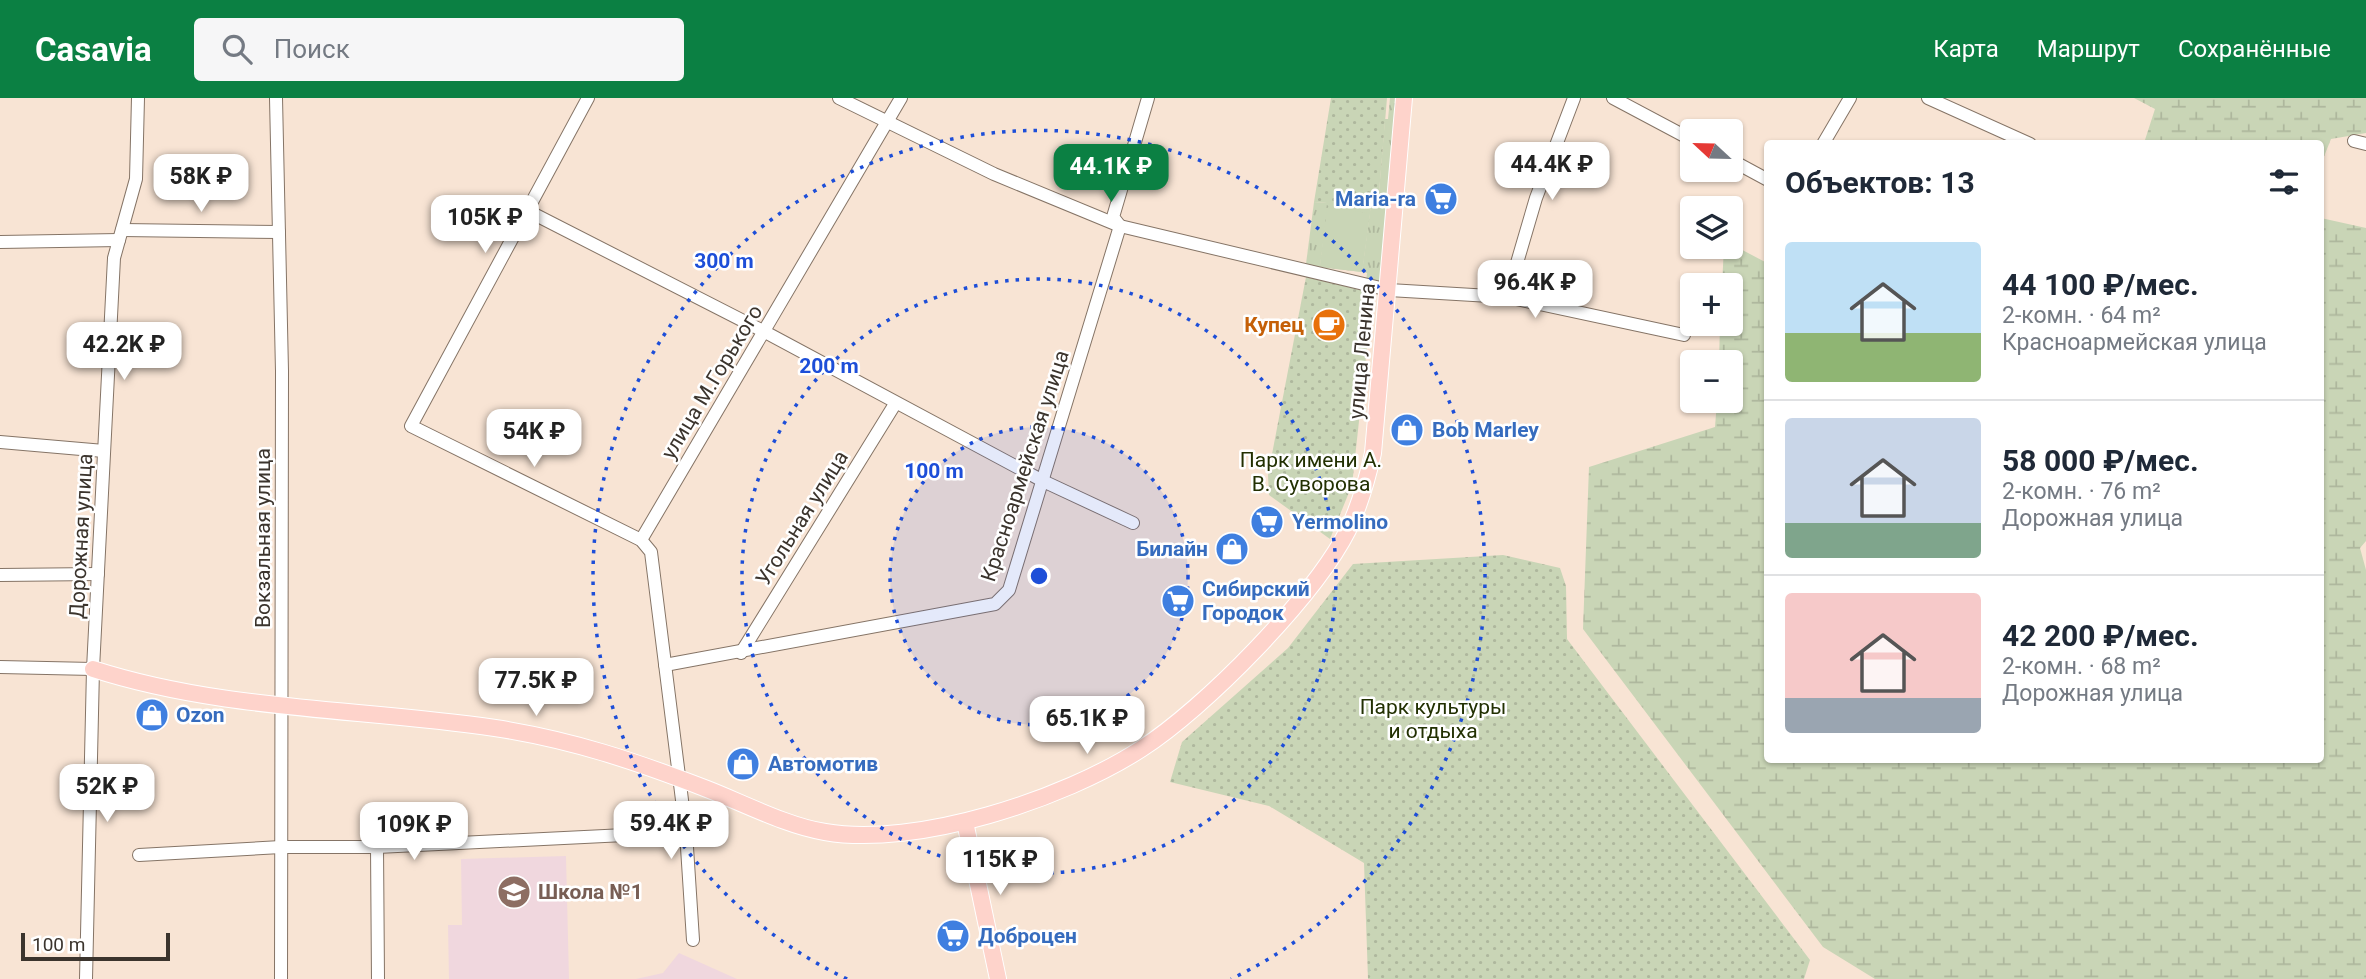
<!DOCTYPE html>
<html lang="ru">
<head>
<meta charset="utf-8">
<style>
  :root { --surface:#fff; --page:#f6f6f7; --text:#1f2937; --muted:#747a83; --line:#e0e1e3; --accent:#0b8043 }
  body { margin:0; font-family:Roboto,sans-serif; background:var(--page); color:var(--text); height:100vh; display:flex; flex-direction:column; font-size:26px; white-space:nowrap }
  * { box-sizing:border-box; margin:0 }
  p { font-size:23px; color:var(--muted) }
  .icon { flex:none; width:38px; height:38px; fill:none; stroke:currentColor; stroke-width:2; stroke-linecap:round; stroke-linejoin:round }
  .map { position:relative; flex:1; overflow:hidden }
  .details { position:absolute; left:1764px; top:42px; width:560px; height:623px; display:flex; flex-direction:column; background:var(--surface); border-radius:7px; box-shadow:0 2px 5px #0004 }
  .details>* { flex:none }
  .needle { width:46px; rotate:292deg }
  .buttons { position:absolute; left:1680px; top:21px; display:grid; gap:14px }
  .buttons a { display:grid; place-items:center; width:63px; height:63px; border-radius:7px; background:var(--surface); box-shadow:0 2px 5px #0004; font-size:35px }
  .scale { position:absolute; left:21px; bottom:18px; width:149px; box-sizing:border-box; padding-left:7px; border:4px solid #3b342d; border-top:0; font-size:19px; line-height:24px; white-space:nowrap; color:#3b342d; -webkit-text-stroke:5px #fff; paint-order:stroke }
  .price { position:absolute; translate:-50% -60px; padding:0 16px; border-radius:14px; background:#fff; color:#222; font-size:23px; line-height:46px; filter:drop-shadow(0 2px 4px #0008) }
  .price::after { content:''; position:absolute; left:50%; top:42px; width:21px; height:16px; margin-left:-10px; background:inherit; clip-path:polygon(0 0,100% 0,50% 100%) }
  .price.on { background:var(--accent); color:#fff }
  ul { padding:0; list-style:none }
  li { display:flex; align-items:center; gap:21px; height:175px; padding:0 21px }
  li+li { border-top:2px solid var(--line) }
  li span { display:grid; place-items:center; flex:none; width:196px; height:140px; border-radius:7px; color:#555 }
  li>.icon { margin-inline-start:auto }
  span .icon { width:84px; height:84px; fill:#fffc; stroke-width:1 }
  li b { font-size:30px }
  h2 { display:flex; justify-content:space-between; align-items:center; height:84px; padding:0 21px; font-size:30px }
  header { display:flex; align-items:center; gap:42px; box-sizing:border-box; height:98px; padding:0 35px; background:var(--accent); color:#fff }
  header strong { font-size:33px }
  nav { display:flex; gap:38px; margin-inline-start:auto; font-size:24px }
  .search { width:490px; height:63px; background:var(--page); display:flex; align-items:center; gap:18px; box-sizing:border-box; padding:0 24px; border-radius:7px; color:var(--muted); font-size:26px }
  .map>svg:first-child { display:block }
  .education { fill:#f0d7de }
  .grass { fill:url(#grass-tufts) }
  .wetland { fill:url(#wetland-marsh) }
  .park { fill:url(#park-dots) }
  .pitch { fill:#c9d5b6 }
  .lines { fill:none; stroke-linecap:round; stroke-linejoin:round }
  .minor-casing { stroke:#857466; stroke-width:14 }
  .major-casing { stroke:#fff; stroke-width:18 }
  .minor { stroke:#fff; stroke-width:12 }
  .major { stroke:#fed3cb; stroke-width:16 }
  .ring { fill:none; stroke:#1d4ed8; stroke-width:3.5; stroke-dasharray:3.5 7 }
  .labels { text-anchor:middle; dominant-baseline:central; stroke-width:5; stroke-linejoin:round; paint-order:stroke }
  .shop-label { font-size:21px; font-weight:bold; fill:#366cbe; stroke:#fff; text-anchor:start }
  .food-label { font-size:21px; font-weight:bold; fill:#c56008; stroke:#fff; text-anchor:end }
  .street-label { font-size:21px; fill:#3b342d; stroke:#fff }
  .park-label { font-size:21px; fill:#223002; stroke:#fff }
  .education-label { font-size:21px; font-weight:bold; fill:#785e54; stroke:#fff; text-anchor:start }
  .centre { fill:#1d4ed8; stroke:#fff; stroke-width:3.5 }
  .ring-label { font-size:21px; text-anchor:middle; font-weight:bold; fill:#1d4ed8; stroke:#fff; stroke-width:5; stroke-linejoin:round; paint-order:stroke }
</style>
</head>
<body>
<header>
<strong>Casavia</strong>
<div class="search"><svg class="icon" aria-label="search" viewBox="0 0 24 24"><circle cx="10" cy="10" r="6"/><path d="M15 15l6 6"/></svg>Поиск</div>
<nav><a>Карта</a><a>Маршрут</a><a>Сохранённые</a></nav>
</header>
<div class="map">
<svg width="2366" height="881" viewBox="0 0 2366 881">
  <defs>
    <pattern id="grass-tufts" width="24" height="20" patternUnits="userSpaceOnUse" patternTransform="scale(1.75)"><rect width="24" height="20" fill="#c9d5b6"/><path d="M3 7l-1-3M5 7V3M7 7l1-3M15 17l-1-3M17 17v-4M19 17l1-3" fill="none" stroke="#aeb79d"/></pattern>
    <pattern id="wetland-marsh" width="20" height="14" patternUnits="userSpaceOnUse" patternTransform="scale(1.75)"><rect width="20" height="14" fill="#c9d5b6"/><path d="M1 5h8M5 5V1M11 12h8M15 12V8" fill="none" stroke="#aeb79d"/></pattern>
    <pattern id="park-dots" width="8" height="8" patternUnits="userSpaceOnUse" patternTransform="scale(1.75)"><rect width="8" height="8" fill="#c9d5b6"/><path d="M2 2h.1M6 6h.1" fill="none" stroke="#aeb79d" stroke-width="1.8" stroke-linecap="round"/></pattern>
  </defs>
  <rect width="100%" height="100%" fill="#f8e4d4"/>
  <g class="education">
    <polygon points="566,758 569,881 449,881 448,827 462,827 461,761"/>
    <polygon points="679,855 737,881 636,881 663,875"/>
  </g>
  <g class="grass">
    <polygon points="1390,0 1396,0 1381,186 1366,184 1367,175 1362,174 1371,106 1378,106 1385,21 1388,21"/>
    <polygon points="1314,104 1328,105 1320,169 1306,166"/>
  </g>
  <g class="wetland">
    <polygon points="2134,0 2366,0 2366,35 2331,41 2321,66 2320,46 2144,45 2155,11"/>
    <polygon points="2321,120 2366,130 2366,443 2360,450 2366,472 2366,881 1875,881 1823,849 1583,531 1589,369 1715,329 1717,303 1731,303 1731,264 1719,264 1720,226 1731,226 1731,187 1722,187 1724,149 1731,149 1731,146 1767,165 1768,662 2320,662"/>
  </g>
  <g class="park">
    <polygon points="1331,0 1387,0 1378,107 1371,107 1362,174 1320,169 1327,105 1314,104"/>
    <polygon points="1306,179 1373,195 1352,387 1330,441 1269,397 1268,377"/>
    <polygon points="1503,457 1560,470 1566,488 1567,541 1810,862 1804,881 1368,881 1364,765 1269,708 1170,684 1182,644 1288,550 1353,466"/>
  </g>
  <polygon class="pitch" points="1327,110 1370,115 1362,174 1320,169"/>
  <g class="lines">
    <defs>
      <g id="minor">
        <polyline points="276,0 282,273 281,881"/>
        <polyline points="588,0 411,328 641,442 651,454 686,734 693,842"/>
        <polyline points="839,0 994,76 1120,128 1389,192 1507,199 1684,237"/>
        <polyline points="1613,0 1692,42"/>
        <polyline points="1928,0 2030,46"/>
        <polyline points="2354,43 2366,46"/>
        <polyline points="1823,46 1850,0"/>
        <polyline points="1731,62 1768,82"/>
        <polyline points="528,113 765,234 1043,383 1133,425"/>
        <polyline points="122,132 279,134"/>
        <polyline points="0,144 119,142"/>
        <polyline points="1507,199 1536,100 1574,0"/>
        <polyline points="0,344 104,353"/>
        <polyline points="641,442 901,0"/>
        <polyline points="0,477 98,476"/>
        <polyline points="741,555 895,306"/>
        <polyline points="665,567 995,506 1009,492 1120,128 1113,119 1148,0"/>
        <polyline points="0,569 93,571"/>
        <polyline points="377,749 378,881"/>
        <polyline points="139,757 281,749 377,749 686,734"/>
        <polyline points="86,881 93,571 114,160 136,81 138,0"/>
      </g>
      <g id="major">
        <path d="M93,571c130,42 268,39 402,59 77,12 140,33 212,61 36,14 80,37 118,43 91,16 239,-33 316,-83 64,-41 173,-152 207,-219 12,-25 19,-50 25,-77l31,-355"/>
        <polyline points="965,724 998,881"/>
      </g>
    </defs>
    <use href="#minor" class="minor-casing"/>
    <use href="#major" class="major-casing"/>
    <use href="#minor" class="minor"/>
    <use href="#major" class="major"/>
  </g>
  <circle cx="1039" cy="478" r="149" fill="#1d4ed8" fill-opacity=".12"/>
  <g class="ring">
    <circle cx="1039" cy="478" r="149"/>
    <circle cx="1039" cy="478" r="297"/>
    <path d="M847 881A446 446 0 1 1 1231 881"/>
  </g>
  <defs>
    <symbol id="supermarket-disc" viewBox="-11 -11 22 22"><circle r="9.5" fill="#3f7fe0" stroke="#fff"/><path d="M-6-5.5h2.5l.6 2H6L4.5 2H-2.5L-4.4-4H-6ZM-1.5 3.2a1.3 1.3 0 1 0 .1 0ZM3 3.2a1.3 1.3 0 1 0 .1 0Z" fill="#fff"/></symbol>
    <symbol id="cafe-disc" viewBox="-11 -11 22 22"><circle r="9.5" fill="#e8710a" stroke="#fff"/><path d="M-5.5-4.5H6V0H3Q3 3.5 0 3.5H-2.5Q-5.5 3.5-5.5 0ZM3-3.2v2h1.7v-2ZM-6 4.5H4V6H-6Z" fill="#fff"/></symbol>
    <symbol id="shop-disc" viewBox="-11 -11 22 22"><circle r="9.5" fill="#3f7fe0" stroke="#fff"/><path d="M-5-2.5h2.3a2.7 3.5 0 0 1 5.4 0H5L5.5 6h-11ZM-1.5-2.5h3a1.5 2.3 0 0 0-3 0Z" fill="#fff"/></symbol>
    <symbol id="school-disc" viewBox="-11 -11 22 22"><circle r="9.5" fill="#8d6e63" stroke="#fff"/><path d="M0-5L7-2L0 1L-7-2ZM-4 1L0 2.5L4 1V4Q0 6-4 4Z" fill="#fff"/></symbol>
  </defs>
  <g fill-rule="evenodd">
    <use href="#supermarket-disc" x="1422" y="82" width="38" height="38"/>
    <use href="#cafe-disc" x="1310" y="208" width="38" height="38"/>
    <use href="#shop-disc" x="1388" y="313" width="38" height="38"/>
    <use href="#supermarket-disc" x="1248" y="405" width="38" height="38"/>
    <use href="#shop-disc" x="1213" y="432" width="38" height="38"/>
    <use href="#supermarket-disc" x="1159" y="484" width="38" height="38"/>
    <use href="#shop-disc" x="133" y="598" width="38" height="38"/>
    <use href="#shop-disc" x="724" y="647" width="38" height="38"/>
    <use href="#school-disc" x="495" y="775" width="38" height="38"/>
    <use href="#supermarket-disc" x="934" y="819" width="38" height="38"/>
  </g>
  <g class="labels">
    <g class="shop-label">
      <text x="1416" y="101" text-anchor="end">Maria-ra</text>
      <text x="1432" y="332">Bob Marley</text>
      <text x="1292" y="424">Yermolino</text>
      <text x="1208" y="451" text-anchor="end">Билайн</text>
      <text x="1202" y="491">Сибирский<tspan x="1202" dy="24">Городок</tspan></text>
      <text x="176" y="617">Ozon</text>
      <text x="768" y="666">Автомотив</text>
      <text x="978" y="838">Доброцен</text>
    </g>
    <g class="food-label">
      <text x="1304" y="227">Купец</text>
    </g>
    <g class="street-label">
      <text transform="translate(1362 253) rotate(-85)">улица Ленина</text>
      <text transform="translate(712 284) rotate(-59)">улица М.Горького</text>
      <text transform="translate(1025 368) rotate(-72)">Красноармейская улица</text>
      <text transform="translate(802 420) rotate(-58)">Угольная улица</text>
      <text transform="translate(81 438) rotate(-87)">Дорожная улица</text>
      <text transform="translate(263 440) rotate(-90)">Вокзальная улица</text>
    </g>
    <g class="park-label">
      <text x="1311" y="362">Парк имени А.<tspan x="1311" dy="24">В. Суворова</tspan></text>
      <text x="1433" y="609">Парк культуры<tspan x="1433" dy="24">и отдыха</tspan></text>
    </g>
    <g class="education-label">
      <text x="538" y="794">Школа №1</text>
    </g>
  </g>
  <circle cx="1039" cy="478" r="10" class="centre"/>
  <g class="ring-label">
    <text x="724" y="170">300 m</text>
    <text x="829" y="275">200 m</text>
    <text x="934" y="380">100 m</text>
  </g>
</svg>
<div class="buttons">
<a><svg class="needle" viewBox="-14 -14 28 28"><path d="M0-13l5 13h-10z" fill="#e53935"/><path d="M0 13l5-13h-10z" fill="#747a83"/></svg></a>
<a><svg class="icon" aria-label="layers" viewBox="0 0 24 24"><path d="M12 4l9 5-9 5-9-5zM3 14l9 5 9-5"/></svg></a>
<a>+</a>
<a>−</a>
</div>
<div class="scale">100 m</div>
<b class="price" style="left:1552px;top:104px">44.4K ₽</b>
<b class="price on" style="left:1111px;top:106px">44.1K ₽</b>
<b class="price" style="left:201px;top:116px">58K ₽</b>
<b class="price" style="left:485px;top:157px">105K ₽</b>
<b class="price" style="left:1535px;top:222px">96.4K ₽</b>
<b class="price" style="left:124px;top:284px">42.2K ₽</b>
<b class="price" style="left:534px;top:371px">54K ₽</b>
<b class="price" style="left:536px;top:620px">77.5K ₽</b>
<b class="price" style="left:1087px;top:658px">65.1K ₽</b>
<b class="price" style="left:107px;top:726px">52K ₽</b>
<b class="price" style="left:671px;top:763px">59.4K ₽</b>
<b class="price" style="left:414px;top:764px">109K ₽</b>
<b class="price" style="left:1000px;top:799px">115K ₽</b>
<section class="details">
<h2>Объектов: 13<svg class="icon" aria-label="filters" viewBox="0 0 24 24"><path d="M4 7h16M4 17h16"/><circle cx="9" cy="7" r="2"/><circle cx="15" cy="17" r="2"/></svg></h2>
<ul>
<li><span style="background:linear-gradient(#bfe0f5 65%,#8fb573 0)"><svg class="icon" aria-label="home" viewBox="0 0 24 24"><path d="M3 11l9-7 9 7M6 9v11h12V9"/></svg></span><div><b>44 100 ₽/мес.</b><p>2-комн. · 64 m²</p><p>Красноармейская улица</p></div></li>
<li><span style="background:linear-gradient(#c9d6e8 75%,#7fa58c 0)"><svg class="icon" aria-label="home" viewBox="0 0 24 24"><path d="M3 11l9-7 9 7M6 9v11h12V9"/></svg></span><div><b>58 000 ₽/мес.</b><p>2-комн. · 76 m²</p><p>Дорожная улица</p></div></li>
<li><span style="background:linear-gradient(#f6c9c9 75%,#9aa5b1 0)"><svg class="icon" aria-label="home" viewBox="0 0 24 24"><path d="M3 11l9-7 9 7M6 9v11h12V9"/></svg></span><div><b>42 200 ₽/мес.</b><p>2-комн. · 68 m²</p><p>Дорожная улица</p></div></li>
</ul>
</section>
</div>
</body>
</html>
